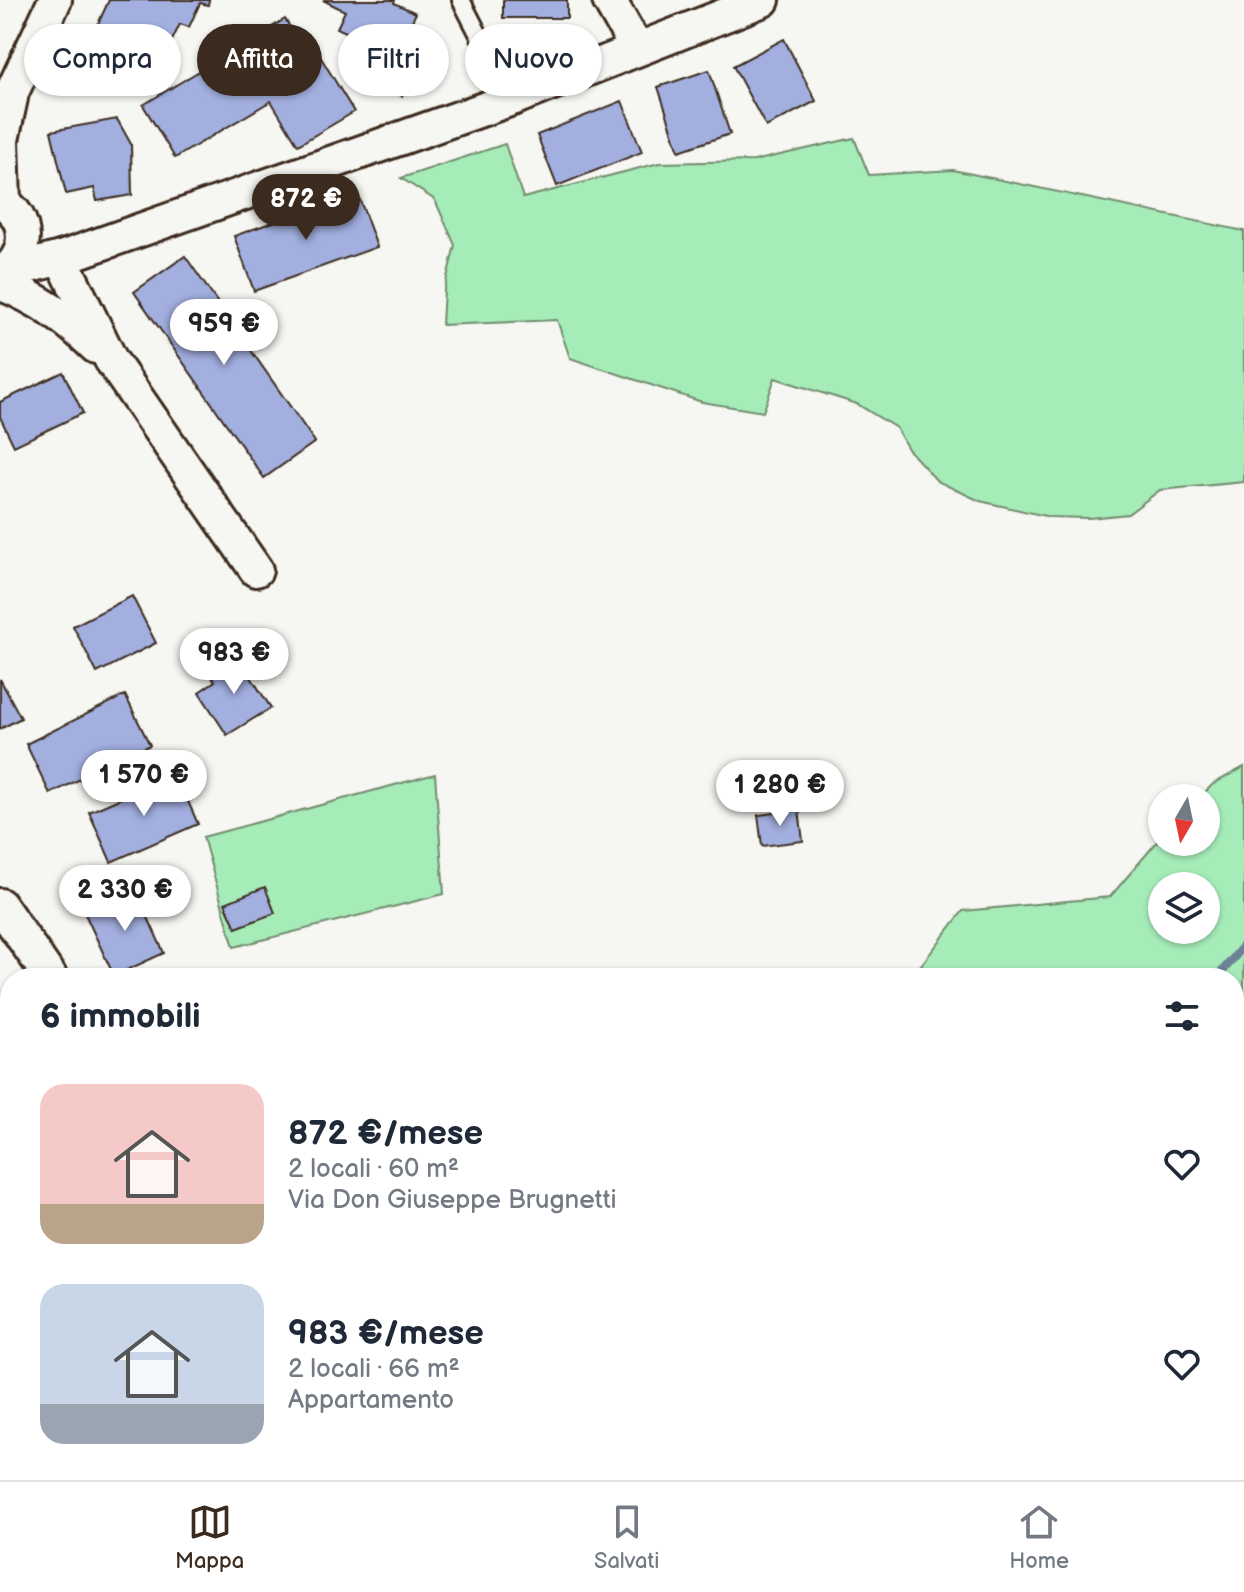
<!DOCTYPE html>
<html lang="it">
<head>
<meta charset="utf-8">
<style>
  :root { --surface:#fff; --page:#f2f2f3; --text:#1f2937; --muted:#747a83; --line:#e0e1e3; --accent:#3b2a1e }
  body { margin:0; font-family:"Balsamiq Sans",sans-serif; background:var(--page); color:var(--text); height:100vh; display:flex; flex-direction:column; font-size:30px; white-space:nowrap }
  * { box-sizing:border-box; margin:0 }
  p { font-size:26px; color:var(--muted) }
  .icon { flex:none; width:44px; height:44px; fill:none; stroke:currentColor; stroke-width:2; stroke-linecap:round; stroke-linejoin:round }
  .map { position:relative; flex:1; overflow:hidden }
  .sheet { position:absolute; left:0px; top:968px; width:1244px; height:512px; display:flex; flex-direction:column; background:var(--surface); border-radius:32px 32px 0 0; box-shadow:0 2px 6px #0004 }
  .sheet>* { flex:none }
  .banner { position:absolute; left:24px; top:24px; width:800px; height:72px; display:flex; gap:16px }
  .needle { width:52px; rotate:189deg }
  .buttons { position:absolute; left:1148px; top:784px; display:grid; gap:16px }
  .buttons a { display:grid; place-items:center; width:72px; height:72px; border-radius:50%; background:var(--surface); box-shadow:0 2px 6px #0004; font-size:40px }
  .price { position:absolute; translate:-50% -68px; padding:0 18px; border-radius:28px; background:#fff; color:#222; font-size:26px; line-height:52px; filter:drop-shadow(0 2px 4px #0008) }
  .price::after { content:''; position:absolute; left:50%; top:48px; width:24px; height:18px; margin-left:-12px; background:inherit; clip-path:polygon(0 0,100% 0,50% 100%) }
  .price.selected { background:var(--accent); color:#fff }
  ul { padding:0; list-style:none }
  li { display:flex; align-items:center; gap:24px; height:200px; padding:0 40px }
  li span { display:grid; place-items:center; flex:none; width:224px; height:160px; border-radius:24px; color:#555 }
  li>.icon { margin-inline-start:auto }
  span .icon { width:96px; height:96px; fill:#fffc; stroke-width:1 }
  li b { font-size:34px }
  h2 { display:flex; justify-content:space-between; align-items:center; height:96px; padding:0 40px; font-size:34px }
  .chip { padding:0 28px; border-radius:36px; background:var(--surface); box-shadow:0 2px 6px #0004; font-size:28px; line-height:72px }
  .chip.selected { background:var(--accent); color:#fff }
  .tab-bar { display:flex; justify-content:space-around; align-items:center; height:112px; border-top:2px solid var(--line); background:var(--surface); font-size:22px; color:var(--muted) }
  .tab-bar a { display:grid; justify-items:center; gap:4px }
  .tab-bar .selected { color:var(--accent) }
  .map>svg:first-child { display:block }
  .green { fill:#a6ecb9; stroke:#708b6c; stroke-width:2; fill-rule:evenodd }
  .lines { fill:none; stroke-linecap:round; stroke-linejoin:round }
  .stream { stroke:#6c8297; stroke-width:9 }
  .building { fill:#a2afdf; stroke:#3b2a1e; stroke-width:2 }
  .lane-casing { stroke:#3b2a1e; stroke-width:22 }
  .street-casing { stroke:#3b2a1e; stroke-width:38 }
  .secondary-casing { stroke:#3b2a1e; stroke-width:50 }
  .lane { stroke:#f6f6f2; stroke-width:16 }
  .street { stroke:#f6f6f2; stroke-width:32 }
  .secondary { stroke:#f6f6f2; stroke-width:44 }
</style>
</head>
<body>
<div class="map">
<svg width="1244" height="1480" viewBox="0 0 1244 1480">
  <rect width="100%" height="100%" fill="#f6f6f2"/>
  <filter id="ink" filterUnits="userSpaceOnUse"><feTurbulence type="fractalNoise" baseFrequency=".0125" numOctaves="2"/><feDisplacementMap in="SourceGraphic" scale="16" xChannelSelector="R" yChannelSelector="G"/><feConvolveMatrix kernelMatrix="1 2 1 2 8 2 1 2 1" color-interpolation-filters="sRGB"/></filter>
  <g filter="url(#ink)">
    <g class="green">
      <polygon points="854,138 869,175 953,170 1244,231 1244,482 1160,490 1128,514 1089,518 1050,517 980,501 937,481 908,449 896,428 857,404 775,378 763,412 702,402 570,358 557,320 442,325 444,290 455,245 435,200 401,178 505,144 523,198 659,163 754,161"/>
      <path d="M1244,767v251l-10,12v-52h-323l52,-67 147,-14 52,-61v6h44v-44h-7l14,-14zM1206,886v44h-44v-44z"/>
      <polygon points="435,774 444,894 234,947 203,837"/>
      <polygon points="10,1086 10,1229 0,1234 0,1092"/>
      <polygon points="489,1470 780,1470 765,1480 488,1480"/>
    </g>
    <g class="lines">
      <g class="stream">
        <polyline points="1217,978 1244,945"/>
        <polyline points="686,1480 696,1470"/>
      </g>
    </g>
    <g class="building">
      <polygon points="109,0 209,0 208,5 200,3 189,27 180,24 168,49 146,38 130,74 85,52"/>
      <polygon points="323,0 395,0 394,3 416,13 405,35 427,45 402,96 372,81 382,62 359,51 364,40 337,28 345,11"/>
      <rect x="503" y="0" width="64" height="18"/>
      <polygon points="285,19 311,61 320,56 354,112 298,145 271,101 175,158 143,105"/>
      <polygon points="784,39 816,101 766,127 733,66"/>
      <polygon points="709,70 730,134 679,151 658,87"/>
      <polygon points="622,101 642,152 557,186 537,135"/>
      <polygon points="117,119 131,144 132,195 97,201 94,188 66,194 51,131"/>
      <polygon points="357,192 377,247 254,291 234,236"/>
      <polygon points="185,256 315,442 264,478 134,292"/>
      <polygon points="63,372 83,413 14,446 0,417 0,402"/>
      <polygon points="132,596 156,643 97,673 73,626"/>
      <polygon points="236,654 271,708 227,735 199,692 215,681 208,671"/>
      <polygon points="0,679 21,718 0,729"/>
      <polygon points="125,695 150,745 50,794 26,744"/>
      <polygon points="176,774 198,824 111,862 89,812"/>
      <polygon points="799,810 803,841 762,846 758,815"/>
      <polygon points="265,887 275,913 236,928 225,903"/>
      <polygon points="136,891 164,953 114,976 85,914"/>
      <polygon points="10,1003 10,1074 0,1080 0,1009"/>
    </g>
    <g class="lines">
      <defs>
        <polyline id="lane" points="461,0 512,99"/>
        <g id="street">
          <polyline points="609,0 637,49"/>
          <polyline points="0,118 55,0"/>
          <path d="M0,201c31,16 30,56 0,73"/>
          <polyline points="4,202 2,140 11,98"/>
          <polyline points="61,258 111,360 256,570"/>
          <polyline points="3,273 61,258 512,99 763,0"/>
          <path d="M0,283c40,17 65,34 96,64"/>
          <polyline points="0,905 51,978"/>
        </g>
        <g id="secondary">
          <polyline points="1234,1279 1244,1268"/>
          <polyline points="312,1480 314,1470"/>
          <polyline points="977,1480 1002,1470"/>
        </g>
      </defs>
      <use href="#lane" class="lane-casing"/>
      <use href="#street" class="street-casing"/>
      <use href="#secondary" class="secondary-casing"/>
      <use href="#lane" class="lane"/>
      <use href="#street" class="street"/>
      <use href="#secondary" class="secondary"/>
    </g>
  </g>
</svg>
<div class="buttons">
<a><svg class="needle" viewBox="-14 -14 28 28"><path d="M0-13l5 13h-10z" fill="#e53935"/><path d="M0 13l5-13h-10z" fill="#747a83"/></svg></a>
<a><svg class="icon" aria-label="layers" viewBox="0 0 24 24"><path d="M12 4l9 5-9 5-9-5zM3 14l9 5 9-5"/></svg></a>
</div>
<b class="price selected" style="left:306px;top:242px">872 €</b>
<b class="price" style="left:224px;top:367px">959 €</b>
<b class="price" style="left:234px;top:696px">983 €</b>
<b class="price" style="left:144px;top:818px">1 570 €</b>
<b class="price" style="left:780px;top:828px">1 280 €</b>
<b class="price" style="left:125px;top:933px">2 330 €</b>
<div class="banner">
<a class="chip">Compra</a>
<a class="chip selected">Affitta</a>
<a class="chip">Filtri</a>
<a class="chip">Nuovo</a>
</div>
<section class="sheet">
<h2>6 immobili<svg class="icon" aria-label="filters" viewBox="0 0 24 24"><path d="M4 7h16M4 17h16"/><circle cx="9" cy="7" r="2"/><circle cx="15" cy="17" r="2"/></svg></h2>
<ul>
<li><span style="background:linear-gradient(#f6c9c9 75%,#b9a48a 0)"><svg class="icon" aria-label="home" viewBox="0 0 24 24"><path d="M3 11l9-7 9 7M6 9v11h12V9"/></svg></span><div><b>872 €/mese</b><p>2 locali · 60 m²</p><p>Via Don Giuseppe Brugnetti</p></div><svg class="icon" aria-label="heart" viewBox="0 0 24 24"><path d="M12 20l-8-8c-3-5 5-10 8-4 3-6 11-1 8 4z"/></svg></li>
<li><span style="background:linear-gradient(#c9d6e8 75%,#9aa5b1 0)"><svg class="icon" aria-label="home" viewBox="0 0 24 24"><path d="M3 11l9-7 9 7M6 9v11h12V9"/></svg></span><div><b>983 €/mese</b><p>2 locali · 66 m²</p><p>Appartamento</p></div><svg class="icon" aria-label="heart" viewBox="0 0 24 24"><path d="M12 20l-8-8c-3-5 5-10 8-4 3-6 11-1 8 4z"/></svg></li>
</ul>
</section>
</div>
<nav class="tab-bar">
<a class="selected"><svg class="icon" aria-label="map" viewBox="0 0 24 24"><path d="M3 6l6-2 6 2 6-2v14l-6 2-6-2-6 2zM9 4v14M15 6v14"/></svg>Mappa</a>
<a><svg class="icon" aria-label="saved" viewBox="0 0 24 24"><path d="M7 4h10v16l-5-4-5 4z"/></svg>Salvati</a>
<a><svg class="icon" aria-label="home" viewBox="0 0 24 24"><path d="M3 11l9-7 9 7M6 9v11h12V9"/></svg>Home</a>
</nav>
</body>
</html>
